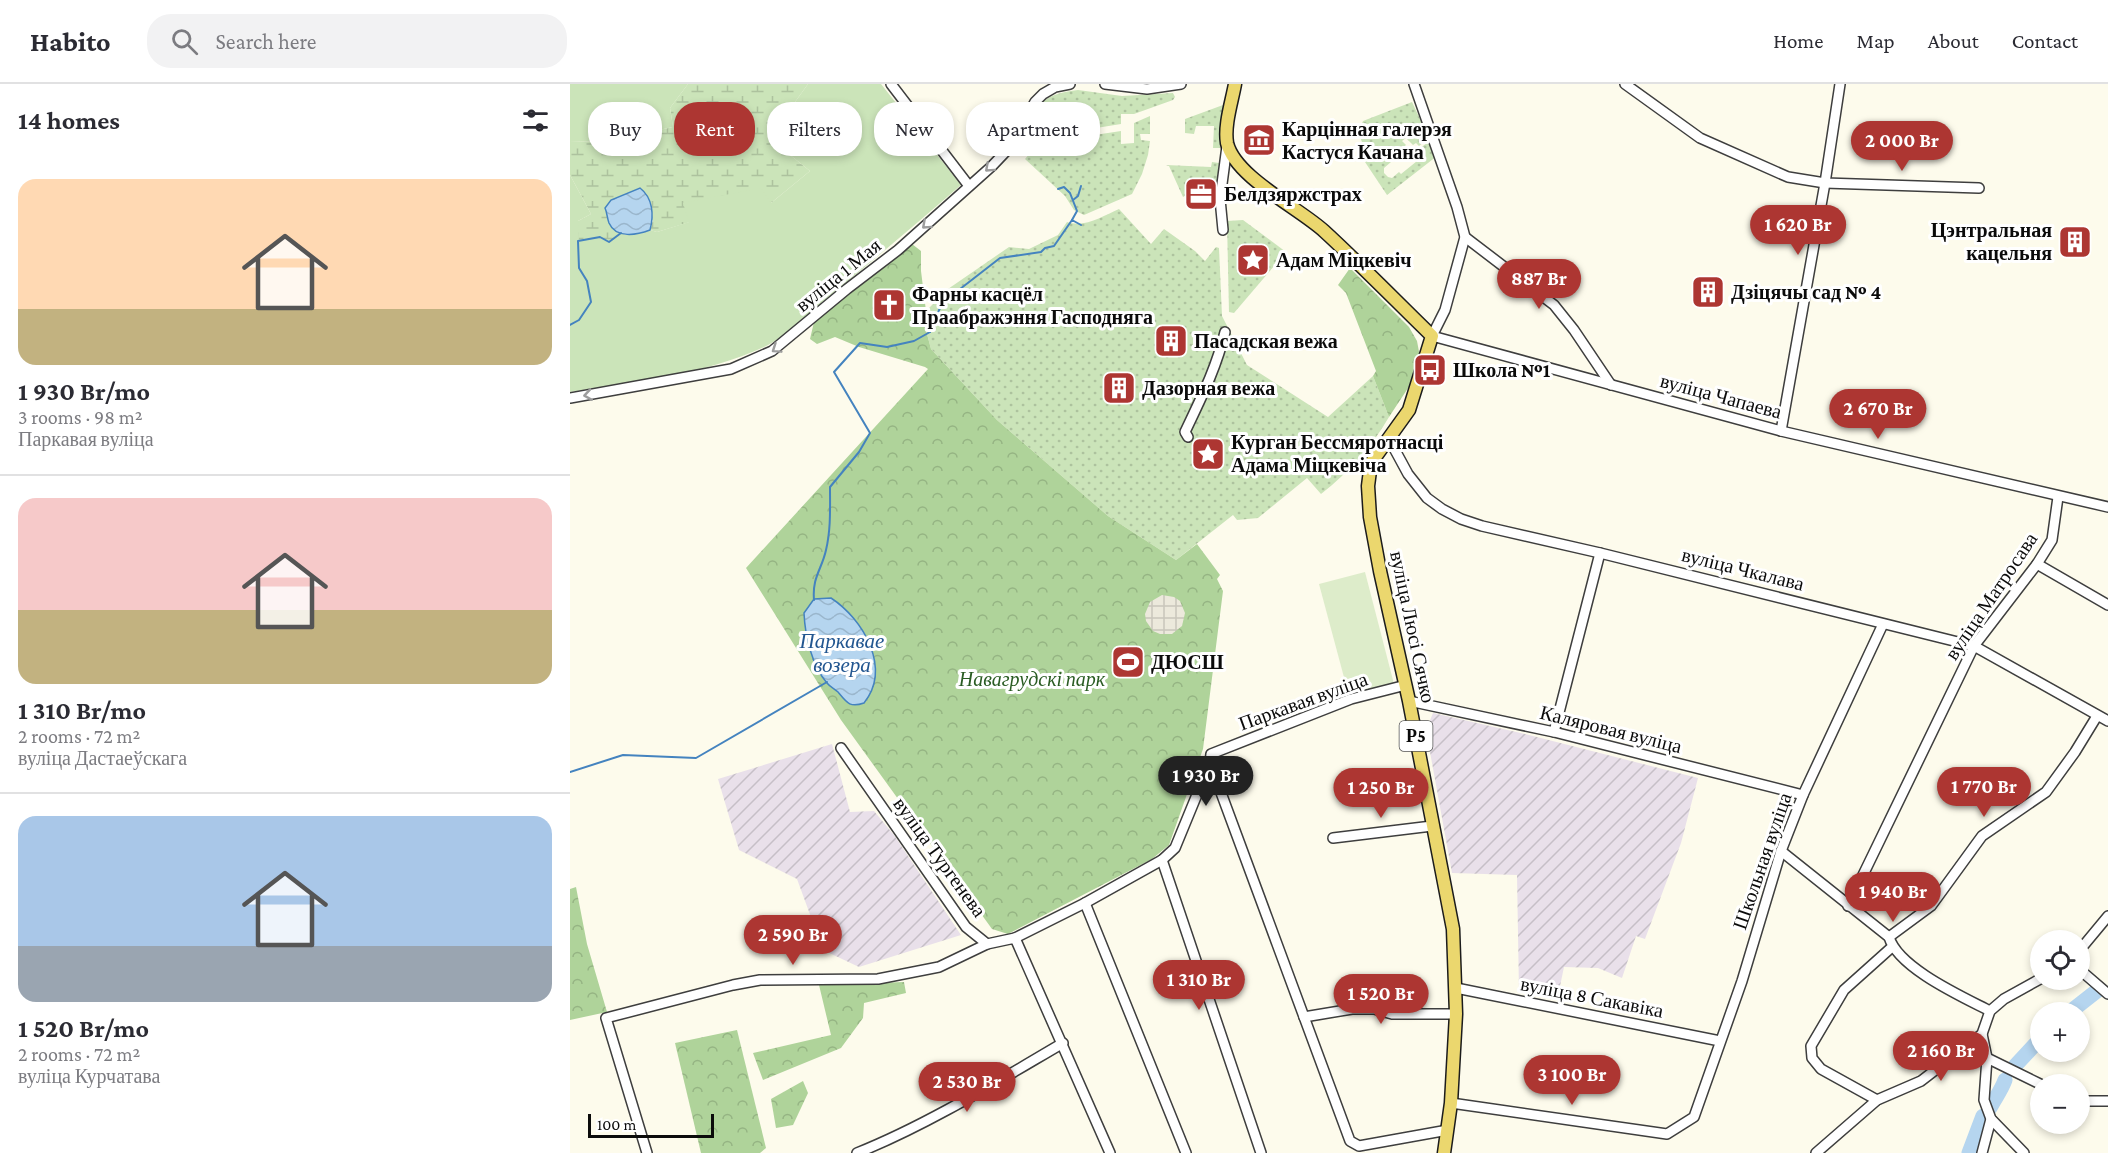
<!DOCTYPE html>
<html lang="en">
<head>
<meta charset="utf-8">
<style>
  :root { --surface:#fff; --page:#f2f2f3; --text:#2b2b33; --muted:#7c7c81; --line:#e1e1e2; --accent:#ad3632 }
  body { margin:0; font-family:"Crimson Pro",serif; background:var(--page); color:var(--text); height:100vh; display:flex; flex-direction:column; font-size:22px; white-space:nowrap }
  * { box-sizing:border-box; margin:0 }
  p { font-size:20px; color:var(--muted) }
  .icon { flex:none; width:33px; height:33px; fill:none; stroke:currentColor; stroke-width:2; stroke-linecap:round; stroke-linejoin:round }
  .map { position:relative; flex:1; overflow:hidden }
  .details { display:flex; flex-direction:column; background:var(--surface); width:570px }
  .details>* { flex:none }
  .guide { position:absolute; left:18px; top:18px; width:570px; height:54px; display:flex; gap:12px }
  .tools { position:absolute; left:1460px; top:846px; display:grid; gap:12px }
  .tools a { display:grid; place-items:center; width:60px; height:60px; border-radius:50%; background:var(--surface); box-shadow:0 3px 9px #0003; font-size:30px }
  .scale { position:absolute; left:18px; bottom:15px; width:126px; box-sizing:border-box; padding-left:6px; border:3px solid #0b0b0b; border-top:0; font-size:16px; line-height:21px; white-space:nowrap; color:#0b0b0b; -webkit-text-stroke:4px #fff; paint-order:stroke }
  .price { position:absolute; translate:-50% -51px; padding:0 14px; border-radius:21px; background:var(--accent); color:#fff; font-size:20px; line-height:39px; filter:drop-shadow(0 2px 3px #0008) }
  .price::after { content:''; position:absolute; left:50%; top:36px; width:18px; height:14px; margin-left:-9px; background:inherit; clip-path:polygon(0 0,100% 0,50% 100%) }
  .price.active { background:#222; color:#fff }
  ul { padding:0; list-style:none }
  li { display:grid; align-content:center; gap:12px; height:318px; padding:0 18px }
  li+li { border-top:2px solid var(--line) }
  li span { display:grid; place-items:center; height:186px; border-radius:18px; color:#555 }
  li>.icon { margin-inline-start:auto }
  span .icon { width:108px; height:108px; fill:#fffc; stroke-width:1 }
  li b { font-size:26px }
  h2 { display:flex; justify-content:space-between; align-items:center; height:72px; padding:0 18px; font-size:26px }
  .pill { padding:0 21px; border-radius:24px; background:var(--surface); box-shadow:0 3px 9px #0003; font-size:21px; line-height:54px }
  .pill.active { background:var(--accent); color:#fff }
  header { display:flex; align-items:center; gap:36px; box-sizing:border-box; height:84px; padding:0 30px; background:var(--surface); border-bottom:2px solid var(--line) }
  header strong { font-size:28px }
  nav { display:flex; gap:33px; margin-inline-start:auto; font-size:21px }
  .search { width:420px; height:54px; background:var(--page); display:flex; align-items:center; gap:15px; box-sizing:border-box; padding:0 21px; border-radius:24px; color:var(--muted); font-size:22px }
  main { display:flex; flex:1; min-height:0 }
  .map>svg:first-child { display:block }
  .industrial { fill:url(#industrial-furrows) }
  .grass { fill:url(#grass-dots) }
  .forest { fill:url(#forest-crowns) }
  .wetland { fill:url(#wetland-marsh) }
  .garden { fill:#cbe4b9 }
  .pitch { fill:#ddecca }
  .plaza { fill:url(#plaza-grid) }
  .water { fill:url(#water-waves); stroke:#4483bf; stroke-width:1.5 }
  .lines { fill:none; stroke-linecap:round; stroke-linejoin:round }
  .stream { stroke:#4483bf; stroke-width:2 }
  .river { stroke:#b5d5ef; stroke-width:15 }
  .minor-casing { stroke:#3e3e3e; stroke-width:12 }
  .major-casing { stroke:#1c1c1c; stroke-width:15 }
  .minor { stroke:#fff; stroke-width:9 }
  .major { stroke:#ebd76e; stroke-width:12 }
  .oneway { stroke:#9d9d9d }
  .labels { text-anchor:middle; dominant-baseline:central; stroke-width:6; stroke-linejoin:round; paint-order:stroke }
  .shield { fill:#fff; stroke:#545454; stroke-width:1.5 }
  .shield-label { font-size:18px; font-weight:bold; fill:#0b0b0b }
  .poi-label { font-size:20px; font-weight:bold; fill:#0b0b0b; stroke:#fff; text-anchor:start }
  .street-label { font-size:20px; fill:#0b0b0b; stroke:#fff }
  .park-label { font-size:20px; font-style:italic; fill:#2a5c23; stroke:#fff }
  .water-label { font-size:21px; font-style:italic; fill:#225690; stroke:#fff }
</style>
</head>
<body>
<header>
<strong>Habito</strong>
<div class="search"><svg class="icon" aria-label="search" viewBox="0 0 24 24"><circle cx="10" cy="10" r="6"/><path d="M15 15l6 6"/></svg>Search here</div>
<nav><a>Home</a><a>Map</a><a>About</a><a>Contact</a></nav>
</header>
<main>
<section class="details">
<h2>14 homes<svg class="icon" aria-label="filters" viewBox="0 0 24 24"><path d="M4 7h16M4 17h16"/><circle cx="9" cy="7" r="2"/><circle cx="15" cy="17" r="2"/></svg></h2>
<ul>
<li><span style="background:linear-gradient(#ffd9b3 70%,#c2b280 0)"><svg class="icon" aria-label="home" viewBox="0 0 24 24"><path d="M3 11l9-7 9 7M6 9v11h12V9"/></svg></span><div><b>1 930 Br/mo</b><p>3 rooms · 98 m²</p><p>Паркавая вуліца</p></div></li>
<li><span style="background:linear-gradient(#f6c9c9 60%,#c2b280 0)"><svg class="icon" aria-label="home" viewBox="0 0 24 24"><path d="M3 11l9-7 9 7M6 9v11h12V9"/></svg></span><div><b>1 310 Br/mo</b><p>2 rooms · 72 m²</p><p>вуліца Дастаеўскага</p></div></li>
<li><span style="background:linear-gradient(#a9c7e8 70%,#9aa5b1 0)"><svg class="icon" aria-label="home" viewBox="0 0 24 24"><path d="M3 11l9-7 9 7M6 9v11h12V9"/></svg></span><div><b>1 520 Br/mo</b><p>2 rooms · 72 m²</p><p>вуліца Курчатава</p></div></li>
</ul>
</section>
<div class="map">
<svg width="1538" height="1069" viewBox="0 0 1538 1069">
  <defs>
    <pattern id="industrial-furrows" width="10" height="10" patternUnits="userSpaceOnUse" patternTransform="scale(1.5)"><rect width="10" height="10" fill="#e9e0ea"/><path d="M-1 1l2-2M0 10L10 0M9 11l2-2" fill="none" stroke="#c6bfc7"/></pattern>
    <pattern id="grass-dots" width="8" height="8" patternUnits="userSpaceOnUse" patternTransform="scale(1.5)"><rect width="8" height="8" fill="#cbe4b9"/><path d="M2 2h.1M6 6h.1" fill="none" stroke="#adc29e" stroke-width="1.8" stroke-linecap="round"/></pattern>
    <pattern id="forest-crowns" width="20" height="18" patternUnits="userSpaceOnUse" patternTransform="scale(1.5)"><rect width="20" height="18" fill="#afd39a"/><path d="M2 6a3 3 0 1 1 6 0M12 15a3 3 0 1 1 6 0" fill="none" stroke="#95b483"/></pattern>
    <pattern id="wetland-marsh" width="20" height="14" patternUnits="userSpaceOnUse" patternTransform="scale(1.5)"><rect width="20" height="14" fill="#cbe4b9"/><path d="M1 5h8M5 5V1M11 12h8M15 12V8" fill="none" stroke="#adc29e"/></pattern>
    <pattern id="plaza-grid" width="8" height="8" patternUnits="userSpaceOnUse" patternTransform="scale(1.5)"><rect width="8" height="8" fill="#ece9dc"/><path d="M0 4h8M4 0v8" fill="none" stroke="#c9c6bb"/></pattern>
    <pattern id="water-waves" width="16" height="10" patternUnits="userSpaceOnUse" patternTransform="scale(1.5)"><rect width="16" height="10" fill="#b5d5ef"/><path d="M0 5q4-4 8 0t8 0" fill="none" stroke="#9ab6cc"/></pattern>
  </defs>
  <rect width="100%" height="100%" fill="#fdfbec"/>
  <g class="industrial">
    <polygon points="863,629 955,650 1128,694 1111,759 1075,855 1066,852 1052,894 1028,884 994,883 989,907 949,908 947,791 882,789 856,646"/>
    <polygon points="262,660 280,728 304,727 324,751 391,851 289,883 253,866 227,795 169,766 148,695"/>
  </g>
  <g class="grass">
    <path d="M508,6l44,6 51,-3 2,4 -2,3 -39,14h-13v10l-31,5v-19l-26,3 1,23h23l33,-5v13l13,-1v-20l16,-7v18h-10l1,6 9,1 -2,14 -6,19 -10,20 -48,21 -10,-5 -9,-14 -40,-37 5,-6 -12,-11c18,-34 18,-47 60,-52z"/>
    <path d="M842,18l17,36 -10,8 -3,-3 -3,2 -7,-7 -4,3 4,4 -17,15 2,2 -7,6v5l4,4 4,1 7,-6 2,2 21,-17 -2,-3 3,-4 -3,-2 10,-7 7,15 -50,39 -22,-33 7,-6c-10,-12 -16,-20 -9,-35z"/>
    <polygon points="653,21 650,64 643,64 644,42 626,42 624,50 615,49 615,35"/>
    <polygon points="642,78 649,79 647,98 617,100 615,112 613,113 599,82 596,81 641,83"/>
    <path d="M549,125l32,35 13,-15 31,22 10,10 11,-14 3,1 3,68 25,49 81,52 45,-41 16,41c-18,31 -40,55 -68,77l-14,-16 -49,40 -21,2 -4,-5 -57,45 -68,-44 -111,-96 -66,-71 -8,-30 3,-8 22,-22 61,-42 20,2 29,-14 9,-13c18,6 36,-6 52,-13z"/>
    <polygon points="673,136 716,168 664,229 659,228 657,137"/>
  </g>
  <g class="forest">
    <polygon points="342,160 351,167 351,187 356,227 353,235 361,265 427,336 538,432 606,476 627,460 650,491 647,495 653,507 633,665 599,761 582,775 438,850 422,845 271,636 176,484 358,285 355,283 289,263 265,253 247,260 240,255 244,238"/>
    <polygon points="780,184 839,243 847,257 850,273 846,292 819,333 803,292 806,287 776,209 768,201"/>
    <polygon points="6,803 17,860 37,928 0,936 0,805"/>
    <polygon points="334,898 336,909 294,919 293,934 271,964 193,996 183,969 261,951 249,901"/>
    <polygon points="167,946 196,1064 190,1069 131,1069 105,959"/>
    <polygon points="233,997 238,1009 223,1041 206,1044 201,1015"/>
  </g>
  <polygon class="wetland" points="118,0 238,0 199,54 240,87 201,119 114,119 120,138 87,148 80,146 83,136 45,146 51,149 39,158 30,153 8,157 8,137 21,130 0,91 0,58 37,57 103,43 100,24"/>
  <g class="garden">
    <polygon points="0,0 118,0 100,24 103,43 37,57 0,58"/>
    <path d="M238,0h73l80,101c-46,40 -92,79 -139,117 -17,14 -38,36 -58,45 -58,27 -131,35 -194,45v-217l21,39 -13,7 1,20 21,-4 9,5 12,-9 5,2 17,-2 7,-3 7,2 32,-10 -6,-19 78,-15 10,15 39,-32 -41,-33z"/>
  </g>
  <polygon class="pitch" points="795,488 824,600 779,612 749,500"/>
  <polygon class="plaza" points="592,511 604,513 610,517 615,529 612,542 602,550 590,550 583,547 576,537 575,530 580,518"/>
  <g class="water">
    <path d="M70,104c13,10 14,27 10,42 -13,5 -34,9 -41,-7 -2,-5 -2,-11 -4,-15l6,-8z"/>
    <path d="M261,514c32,21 61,70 33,105 -14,5 -17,0 -26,-11 -3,-3 -8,-5 -11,-9 -15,-17 -22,-47 -23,-70l10,-14z"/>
  </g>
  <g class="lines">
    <g class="stream">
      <polyline points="488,105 494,103 500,109 507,127 502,136"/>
      <polyline points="503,116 508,112 511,102"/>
      <polyline points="357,236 360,248"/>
      <polyline points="0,241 9,236 21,218 17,197 9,184 8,157 30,153 39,158 51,149"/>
      <path d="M244,516c-2,-23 8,-31 12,-50 5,-21 4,-42 4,-63l29,-35 11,-19 -36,-61 26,-29 27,4 27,-6 16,-9 12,-29 58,-45 41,-6 4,-4 9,-2 18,-26 9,5"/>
      <polyline points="0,688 53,671 126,674 257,598"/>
    </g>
    <g class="river">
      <polyline points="1500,928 1528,906"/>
      <polyline points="1444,983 1470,955"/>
      <path d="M1420,1024c5,-10 11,-17 15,-28"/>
      <polyline points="1399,1069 1413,1032"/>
    </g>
    <defs>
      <g id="minor">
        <polyline points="321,0 399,102"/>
        <polyline points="535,0 577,5 611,0"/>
        <polyline points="844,0 887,123 895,153 875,226 862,252 1211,347 1538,423"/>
        <polyline points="1055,0 1130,54 1218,93 1255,99 1409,104"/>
        <polyline points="653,146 650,115 657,62"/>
        <polyline points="895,153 984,221 1004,246 1041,301"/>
        <polyline points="0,314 161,285 202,267 277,205 328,166 422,82 441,62 465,18 473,10 485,3 500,0"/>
        <polyline points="1211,347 1255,99 1270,0"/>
        <path d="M618,353l-3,-5c16,-34 31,-63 40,-100"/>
        <polyline points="819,355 838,390 857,414 872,425 891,435 912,442 1030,469 1404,562 1538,637"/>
        <polyline points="1467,480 1538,521"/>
        <polyline points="839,617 984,648 1233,711"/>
        <polyline points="984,648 1030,469"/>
        <polyline points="271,664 396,843 417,860 445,854 540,1069"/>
        <polyline points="640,679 780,1057 789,1062 878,1046"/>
        <polyline points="763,754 862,742"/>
        <path d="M1211,767l108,86c9,31 74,60 101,74"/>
        <polyline points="592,776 691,1069"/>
        <polyline points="515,819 616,1069"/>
        <polyline points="1278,822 1404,562 1467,480 1482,456 1488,413"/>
        <polyline points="1319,853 1361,822 1412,752 1476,708 1505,668 1527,632"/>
        <polyline points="445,854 515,819 592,776 605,764 640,679 641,670 781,615 836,601"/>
        <polyline points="1509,867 1538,832"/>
        <polyline points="1509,885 1538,910"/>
        <polyline points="886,904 1150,957"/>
        <polyline points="734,933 782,925 804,925 822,930 886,930"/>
        <polyline points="1412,950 1417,974 1414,1016 1421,1035 1454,1069"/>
        <polyline points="1417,974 1470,1000"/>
        <polyline points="1307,1016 1251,985 1242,974 1241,962 1274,906 1322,863"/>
        <polyline points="1509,1017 1538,1017"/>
        <polyline points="881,1019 1097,1050 1124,1033 1172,897 1211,767 1233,711 1313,540"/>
        <polyline points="77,1069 36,934 163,901 190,896 308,895 369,883 417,860"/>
        <path d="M287,1069c70,-28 141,-72 206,-110"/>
        <polyline points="1246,1069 1307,1016 1351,997 1412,950 1420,927 1434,915 1470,895"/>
        <polyline points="1412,1069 1421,1035"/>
      </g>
      <path id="major" d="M665,0c-3,17 -11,41 -8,59 8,34 72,65 97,88 37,34 72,70 108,105l-23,74 -38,53 -3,23 2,31 10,54 29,130 44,228 3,85 -5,89 -7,50"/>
    </defs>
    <use href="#minor" class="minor-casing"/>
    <use href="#major" class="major-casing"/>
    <use href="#minor" class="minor"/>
    <use href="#major" class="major"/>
  </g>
  <defs><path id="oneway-chevron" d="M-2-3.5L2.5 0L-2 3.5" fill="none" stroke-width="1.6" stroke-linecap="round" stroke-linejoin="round" transform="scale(1.5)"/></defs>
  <g class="oneway">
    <use href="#oneway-chevron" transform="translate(419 84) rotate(138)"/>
    <use href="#oneway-chevron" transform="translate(356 141) rotate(138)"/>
    <use href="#oneway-chevron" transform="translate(206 265) rotate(146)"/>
    <use href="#oneway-chevron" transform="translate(18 311) rotate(171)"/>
  </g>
  <defs>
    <symbol id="museum-square" viewBox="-11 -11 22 22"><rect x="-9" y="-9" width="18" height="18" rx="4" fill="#ad3632" stroke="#fff"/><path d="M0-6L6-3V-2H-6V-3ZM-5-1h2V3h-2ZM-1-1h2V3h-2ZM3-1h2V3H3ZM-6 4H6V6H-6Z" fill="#fff"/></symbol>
    <symbol id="office-square" viewBox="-11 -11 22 22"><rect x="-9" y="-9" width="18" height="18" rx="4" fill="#ad3632" stroke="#fff"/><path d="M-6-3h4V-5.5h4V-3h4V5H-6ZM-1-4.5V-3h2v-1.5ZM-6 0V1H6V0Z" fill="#fff"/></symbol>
    <symbol id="building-square" viewBox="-11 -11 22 22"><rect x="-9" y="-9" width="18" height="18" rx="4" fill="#ad3632" stroke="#fff"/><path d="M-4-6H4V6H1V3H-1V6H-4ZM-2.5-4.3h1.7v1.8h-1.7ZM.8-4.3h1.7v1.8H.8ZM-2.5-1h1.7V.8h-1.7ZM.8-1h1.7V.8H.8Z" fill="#fff"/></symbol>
    <symbol id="sight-square" viewBox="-11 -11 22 22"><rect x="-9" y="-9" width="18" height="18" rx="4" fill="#ad3632" stroke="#fff"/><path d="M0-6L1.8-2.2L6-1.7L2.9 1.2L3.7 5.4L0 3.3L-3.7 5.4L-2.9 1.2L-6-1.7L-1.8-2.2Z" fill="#fff"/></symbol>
    <symbol id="church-square" viewBox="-11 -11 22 22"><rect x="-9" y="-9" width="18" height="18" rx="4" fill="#ad3632" stroke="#fff"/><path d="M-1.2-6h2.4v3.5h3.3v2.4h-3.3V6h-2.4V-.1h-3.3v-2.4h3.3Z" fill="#fff"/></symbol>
    <symbol id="bus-square" viewBox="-11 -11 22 22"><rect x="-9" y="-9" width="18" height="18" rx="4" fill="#ad3632" stroke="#fff"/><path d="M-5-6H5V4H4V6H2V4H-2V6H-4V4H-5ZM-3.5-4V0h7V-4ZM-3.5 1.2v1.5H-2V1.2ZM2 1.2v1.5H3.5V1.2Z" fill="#fff"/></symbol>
    <symbol id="stadium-square" viewBox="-11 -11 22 22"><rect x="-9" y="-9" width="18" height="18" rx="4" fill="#ad3632" stroke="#fff"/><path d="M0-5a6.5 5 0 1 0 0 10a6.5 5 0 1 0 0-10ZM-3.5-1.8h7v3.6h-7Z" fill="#fff"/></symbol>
  </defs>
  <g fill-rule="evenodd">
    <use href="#museum-square" x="670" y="37" width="38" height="38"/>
    <use href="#office-square" x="612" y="91" width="38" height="38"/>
    <use href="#building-square" x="1486" y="139" width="38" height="38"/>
    <use href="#sight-square" x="664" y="157" width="38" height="38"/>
    <use href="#building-square" x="1119" y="189" width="38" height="38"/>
    <use href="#church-square" x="300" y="202" width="38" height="38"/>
    <use href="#building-square" x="582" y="238" width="38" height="38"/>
    <use href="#bus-square" x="841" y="267" width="38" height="38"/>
    <use href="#building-square" x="530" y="285" width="38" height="38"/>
    <use href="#sight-square" x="619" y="351" width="38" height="38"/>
    <use href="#stadium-square" x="539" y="559" width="38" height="38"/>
  </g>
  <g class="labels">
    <rect class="shield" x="829.5" y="637" width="33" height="30" rx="4.5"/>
    <g class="shield-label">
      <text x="846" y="652">Р5</text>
    </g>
    <g class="poi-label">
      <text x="712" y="45">Карцінная галерэя<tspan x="712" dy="23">Кастуся Качана</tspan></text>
      <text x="654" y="110">Белдзяржстрах</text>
      <text x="1482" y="146" text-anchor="end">Цэнтральная<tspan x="1482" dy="23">кацельня</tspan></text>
      <text x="706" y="176">Адам Міцкевіч</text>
      <text x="1161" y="208">Дзіцячы сад № 4</text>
      <text x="342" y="210">Фарны касцёл<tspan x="342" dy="23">Праабражэння Гасподняга</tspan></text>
      <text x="624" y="257">Пасадская вежа</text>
      <text x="883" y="286">Школа №1</text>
      <text x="572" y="304">Дазорная вежа</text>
      <text x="661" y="358">Курган Бессмяротнасці<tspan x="661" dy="23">Адама Міцкевіча</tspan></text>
      <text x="581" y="578">ДЮСШ</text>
    </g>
    <g class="street-label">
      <text transform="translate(268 191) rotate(-39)">вуліца 1 Мая</text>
      <text transform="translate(1151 312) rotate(15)">вуліца Чапаева</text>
      <text transform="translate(1173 485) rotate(14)">вуліца Чкалава</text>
      <text transform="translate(1421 512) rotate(-56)">вуліца Матросава</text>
      <text transform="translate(843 543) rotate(78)">вуліца Люсі Сячко</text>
      <text transform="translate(733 617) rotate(-20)">Паркавая вуліца</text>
      <text transform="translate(1041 645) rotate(14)">Каляровая вуліца</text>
      <text transform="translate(370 773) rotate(54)">вуліца Тургенева</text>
      <text transform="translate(1192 777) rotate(-71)">Школьная вуліца</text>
      <text transform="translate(1022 913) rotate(11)">вуліца 8 Сакавіка</text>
    </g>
    <g class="park-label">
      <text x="462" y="595">Навагрудскі парк</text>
    </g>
    <g class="water-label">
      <text x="272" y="557">Паркавае<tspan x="272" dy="24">возера</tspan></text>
    </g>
  </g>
</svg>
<div class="tools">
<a><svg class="icon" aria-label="locate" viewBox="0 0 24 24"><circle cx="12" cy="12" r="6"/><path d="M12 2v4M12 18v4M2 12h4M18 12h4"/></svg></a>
<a>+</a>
<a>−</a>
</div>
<div class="scale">100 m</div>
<b class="price" style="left:1332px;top:88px">2 000 Br</b>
<b class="price" style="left:1228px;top:172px">1 620 Br</b>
<b class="price" style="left:969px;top:226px">887 Br</b>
<b class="price" style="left:1308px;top:356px">2 670 Br</b>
<b class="price active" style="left:636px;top:723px">1 930 Br</b>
<b class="price" style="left:1414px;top:734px">1 770 Br</b>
<b class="price" style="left:811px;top:735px">1 250 Br</b>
<b class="price" style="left:1323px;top:839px">1 940 Br</b>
<b class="price" style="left:223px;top:882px">2 590 Br</b>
<b class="price" style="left:629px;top:927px">1 310 Br</b>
<b class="price" style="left:811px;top:941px">1 520 Br</b>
<b class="price" style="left:1371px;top:998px">2 160 Br</b>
<b class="price" style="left:1002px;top:1022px">3 100 Br</b>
<b class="price" style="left:397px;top:1029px">2 530 Br</b>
<div class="guide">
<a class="pill">Buy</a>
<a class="pill active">Rent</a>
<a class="pill">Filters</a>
<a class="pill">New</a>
<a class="pill">Apartment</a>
</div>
</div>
</main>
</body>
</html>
